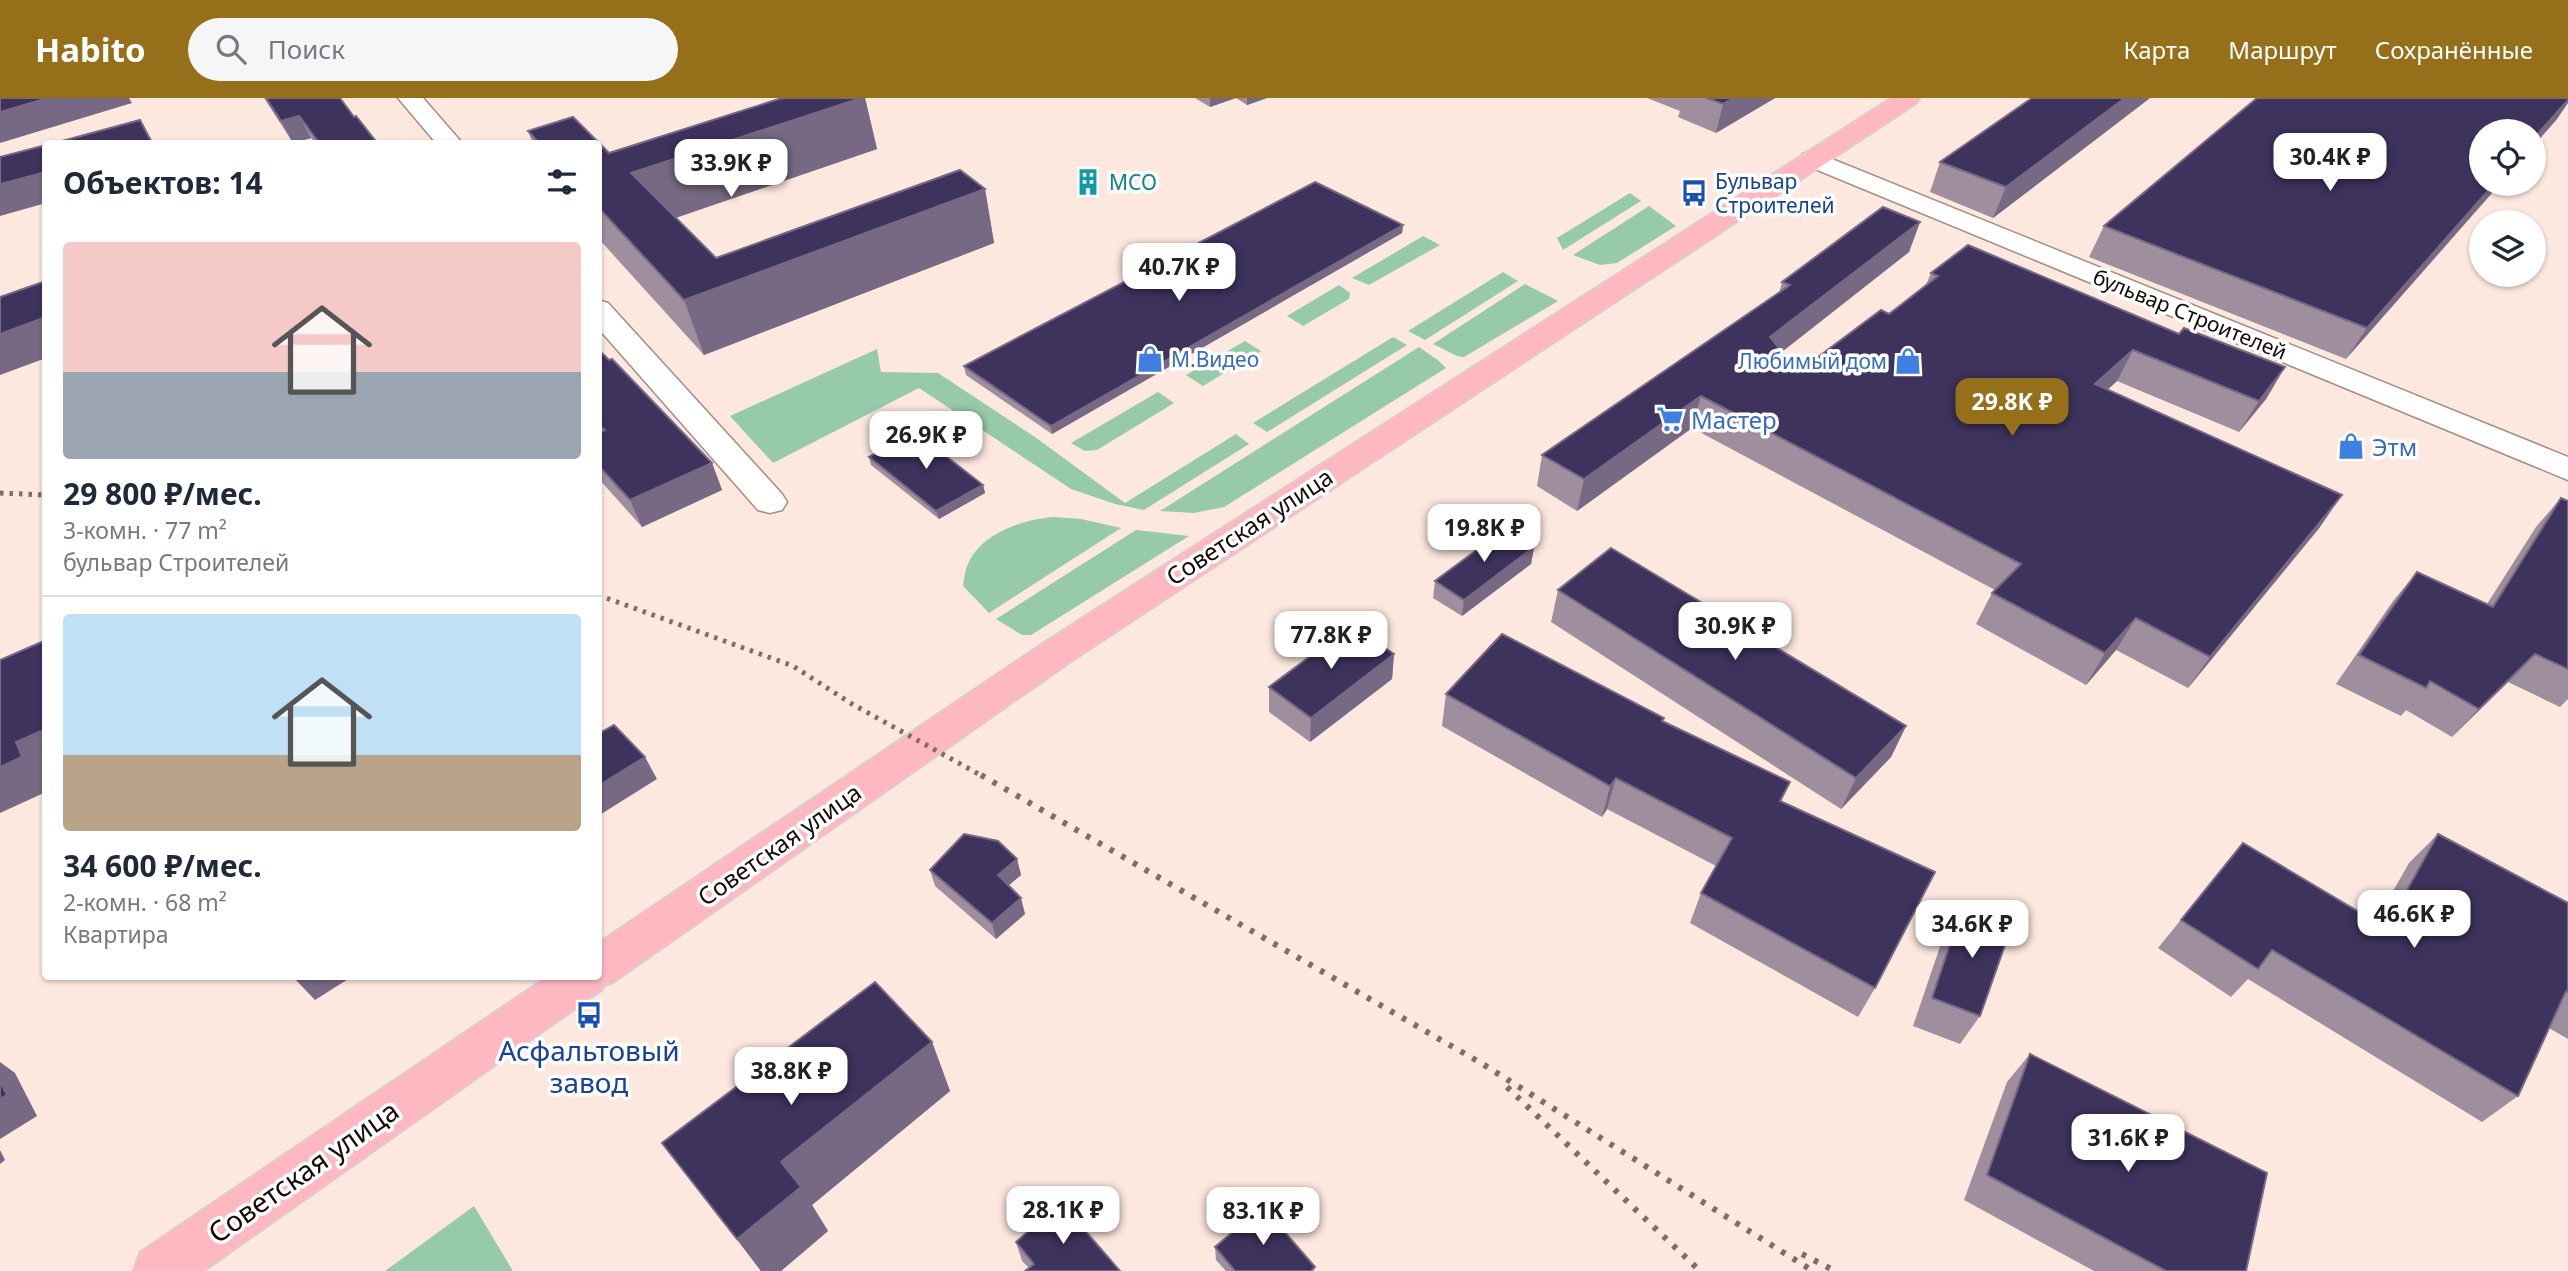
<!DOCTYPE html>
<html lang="ru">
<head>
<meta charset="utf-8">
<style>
  :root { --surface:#fff; --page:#f6f6f7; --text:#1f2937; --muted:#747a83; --line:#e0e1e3; --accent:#956f19 }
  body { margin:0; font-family:"Noto Sans",sans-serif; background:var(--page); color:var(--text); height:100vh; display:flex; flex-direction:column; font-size:26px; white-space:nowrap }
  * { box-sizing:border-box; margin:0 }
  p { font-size:23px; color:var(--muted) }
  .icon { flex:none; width:38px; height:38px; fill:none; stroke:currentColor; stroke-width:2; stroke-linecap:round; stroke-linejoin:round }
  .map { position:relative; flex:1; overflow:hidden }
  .details { position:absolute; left:42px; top:42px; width:560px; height:840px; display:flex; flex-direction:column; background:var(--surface); border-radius:7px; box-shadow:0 2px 5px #0004 }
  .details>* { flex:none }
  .fabs { position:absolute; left:2469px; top:21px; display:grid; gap:14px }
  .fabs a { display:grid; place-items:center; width:77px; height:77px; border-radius:50%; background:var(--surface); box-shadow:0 2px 5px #0004; font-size:35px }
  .price { position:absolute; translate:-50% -60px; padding:0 16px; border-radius:14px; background:#fff; color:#222; font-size:23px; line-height:46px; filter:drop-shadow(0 2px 4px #0008) }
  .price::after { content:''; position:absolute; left:50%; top:42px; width:21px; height:16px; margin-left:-10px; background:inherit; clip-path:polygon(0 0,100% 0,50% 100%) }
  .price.on { background:var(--accent); color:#fff }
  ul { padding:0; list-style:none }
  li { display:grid; align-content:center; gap:14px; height:371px; padding:0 21px }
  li+li { border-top:2px solid var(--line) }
  li span { display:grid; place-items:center; height:217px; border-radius:7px; color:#555 }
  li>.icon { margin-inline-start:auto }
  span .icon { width:126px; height:126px; fill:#fffc; stroke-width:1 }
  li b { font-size:30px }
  h2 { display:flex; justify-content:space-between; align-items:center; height:84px; padding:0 21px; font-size:30px }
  header { display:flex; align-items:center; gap:42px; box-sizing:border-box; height:98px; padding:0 35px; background:var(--accent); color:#fff }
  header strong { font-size:33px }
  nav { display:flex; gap:38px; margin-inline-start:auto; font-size:24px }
  .search { width:490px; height:63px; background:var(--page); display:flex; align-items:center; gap:18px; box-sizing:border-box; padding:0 24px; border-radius:38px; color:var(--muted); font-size:26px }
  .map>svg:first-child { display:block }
  .green { fill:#97caaa }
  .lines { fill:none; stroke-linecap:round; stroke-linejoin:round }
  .minor-casing { stroke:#a58d83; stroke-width:3 }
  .major-casing { stroke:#d5d3d3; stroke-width:3 }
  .minor { fill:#fff; fill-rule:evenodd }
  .major { fill:#feb8c2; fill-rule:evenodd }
  .rail-far1 { stroke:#7c6e68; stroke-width:5; stroke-dasharray:3.5 6; stroke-linecap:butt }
  .rail { stroke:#7c6e68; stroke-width:6; stroke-dasharray:4.5 9; stroke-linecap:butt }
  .wall { fill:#9e8e9e }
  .shaded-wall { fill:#776984 }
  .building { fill:#3e335d; stroke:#776984; stroke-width:2 }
  .labels { text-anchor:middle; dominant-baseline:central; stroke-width:7; stroke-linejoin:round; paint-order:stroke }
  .far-transit-label { font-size:21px; fill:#164399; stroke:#fff; text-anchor:start }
  .far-culture-label { font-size:21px; fill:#0d838f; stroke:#fff; text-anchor:start }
  .far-street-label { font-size:21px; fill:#140b08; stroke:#fff }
  .far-shop-label { font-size:21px; fill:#366cbe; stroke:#fff; text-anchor:start }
  .shop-label { font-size:24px; fill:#366cbe; stroke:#fff; text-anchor:start }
  .street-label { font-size:24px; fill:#140b08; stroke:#fff }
  .near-transit-label { font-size:28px; fill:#164399; stroke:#fff }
  .near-street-label { font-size:28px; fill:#140b08; stroke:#fff }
</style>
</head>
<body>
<header>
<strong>Habito</strong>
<div class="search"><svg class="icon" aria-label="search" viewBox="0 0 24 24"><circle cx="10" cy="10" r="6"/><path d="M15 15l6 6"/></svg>Поиск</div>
<nav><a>Карта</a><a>Маршрут</a><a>Сохранённые</a></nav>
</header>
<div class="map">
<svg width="2568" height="1173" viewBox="0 0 2568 1173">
  <rect width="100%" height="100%" fill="#fde8df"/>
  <g class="green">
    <polygon points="1630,95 1641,103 1563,152 1557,140"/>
    <polygon points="1649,108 1676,128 1617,165 1600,167 1573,157"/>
    <polygon points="1423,138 1440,147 1369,187 1352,180"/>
    <polygon points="1503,174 1518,183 1425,242 1408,233"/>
    <polygon points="1525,186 1558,203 1464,259 1457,258 1433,246"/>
    <polygon points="1339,187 1350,195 1349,201 1303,228 1287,218"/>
    <polygon points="1393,239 1407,247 1267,334 1253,325"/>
    <polygon points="1245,243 1261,253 1203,288 1186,277"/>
    <polygon points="1419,249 1439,263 1446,270 1224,409 1194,415 1160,413"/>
    <polygon points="877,251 881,274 938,275 1035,339 1125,405 1236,336 1249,346 1144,412 1115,406 1071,391 919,290 773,365 730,318"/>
    <polygon points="1158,294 1174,305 1097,352 1085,353 1071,345"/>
    <path d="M1054,419l27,2 40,9 -132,85 -26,-27c1,-7 2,-16 5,-22 13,-31 56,-45 86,-47z"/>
    <polygon points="1136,432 1189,438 1031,537 1022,537 996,521"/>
    <polygon points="474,1108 513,1173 385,1173"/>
  </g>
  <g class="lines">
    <defs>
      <g id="minor">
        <polygon points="398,0 423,0 463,46 437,46"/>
        <polygon points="1812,53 2568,359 2568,382 1803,66 1799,61 1803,56"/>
        <polygon points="598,202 608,205 782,396 787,404 782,412 770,415 758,412 598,230"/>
      </g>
      <polygon id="major" points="1891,0 1920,0 1917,5 1069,565 614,884 604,888 602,892 204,1173 133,1173 140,1154 548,878 598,878 598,845 1043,545"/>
    </defs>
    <use href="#minor" class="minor-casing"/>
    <use href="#major" class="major-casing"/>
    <use href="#minor" class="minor"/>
    <use href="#major" class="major"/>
    <g class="rail-far1">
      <polyline points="0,395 46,397"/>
      <polyline points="598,497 793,568 852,606 984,679"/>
    </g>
    <g class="rail">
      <polyline points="981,677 1481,965 1813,1173"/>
      <polyline points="1507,989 1700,1173"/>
      <polyline points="1802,1156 1835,1173"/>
    </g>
  </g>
  <g class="wall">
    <polygon points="264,0 340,0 354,19 378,46 315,46 311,40 293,45"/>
    <polygon points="782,0 865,0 877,51 676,120 716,160 960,72 985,91 994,145 704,257 598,140 598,46 533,46 528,33 573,19 609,55"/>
    <polygon points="1195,0 1267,0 1247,7 1236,0 1210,9"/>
    <polygon points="1647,0 1775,0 1716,35 1678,19 1680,13"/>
    <polygon points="2150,0 1993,120 1930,94 1940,64"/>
    <polygon points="2557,21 2534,47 2534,33 2482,86 2346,261 2089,159 2104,128"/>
    <polygon points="1920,124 1909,154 1782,254 1798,274 1889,216 1926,187 1931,175 2179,236 2285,269 2266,301 2239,334 2117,283 2107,292 2320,429 2188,590 2116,552 2086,587 1976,526 1992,495 1995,492 1692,330 1577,413 1537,388 1542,357 1779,195 1782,184"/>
    <polygon points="1403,127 1402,135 1052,336 966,277 964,268"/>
    <polygon points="598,251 712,365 722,392 642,429 598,380"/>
    <polygon points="869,359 983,387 985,395 939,421 871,367"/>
    <polygon points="2561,400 2568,403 2568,601 2560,609 2508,584 2452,639 2406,612 2401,618 2336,586 2393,503 2417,474 2487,506 2536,429"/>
    <polygon points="1534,449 1531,466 1462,518 1433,500 1435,483"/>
    <polygon points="1558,492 1906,628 1891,659 1841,711 1551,524"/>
    <polygon points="1394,556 1392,581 1310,644 1269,614 1269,589"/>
    <polygon points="1446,596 1663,623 1790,684 1781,704 1875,890 1858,919 1690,825 1701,795 1716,768 1607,711 1602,719 1442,628"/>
    <polygon points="2438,736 2568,805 2568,941 2549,930 2518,998 2482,1024 2248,881 2231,899 2158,850 2243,745 2376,823 2409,765"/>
    <polygon points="1017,761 1021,777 1008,788 1025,816 996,841 935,788 930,772"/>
    <polygon points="1964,804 1980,918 1960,946 1913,928 1945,834"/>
    <polygon points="932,944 950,993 812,1107 828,1133 781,1173 761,1173 662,1045"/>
    <polygon points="2030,956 2246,1173 2094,1173 1964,1102 2007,984"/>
    <polygon points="1016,1144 1120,1173 1029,1170 1022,1163"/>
    <polygon points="1215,1149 1315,1173 1226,1173 1216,1162"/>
  </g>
  <g class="shaded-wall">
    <polygon points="48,0 129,0 132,5 0,45 0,14"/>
    <polygon points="861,0 865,0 877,51 651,128 631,75"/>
    <polygon points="1210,0 1236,0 1210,9"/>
    <polygon points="1247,0 1267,0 1247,7"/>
    <polygon points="1734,0 1775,0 1716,35 1723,6"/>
    <polygon points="2125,0 2150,0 1993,120 2006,89"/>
    <polygon points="2568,2 2568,5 2557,21 2534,47 2534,40"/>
    <polygon points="299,18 311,40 293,45 281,23"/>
    <polygon points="140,22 154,46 150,46"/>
    <polygon points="46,74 46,105 0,118 0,86"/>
    <polygon points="2494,86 2500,86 2346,261 2367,230"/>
    <polygon points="985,91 994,145 704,257 684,202"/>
    <polygon points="1920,124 1909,154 1761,270 1770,239"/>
    <polygon points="1403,127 1402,135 1052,336 1051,328"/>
    <polygon points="46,219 46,260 0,277 0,236"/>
    <polygon points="2133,252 2117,283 2079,318 2095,286"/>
    <polygon points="2285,269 2266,301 2239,334 2259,303"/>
    <polygon points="1701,298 1692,330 1577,413 1584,381"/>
    <polygon points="712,365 722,392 642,429 630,402"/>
    <polygon points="983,387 985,395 939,421 936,413"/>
    <polygon points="2342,397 2320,429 2188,590 2210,559"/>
    <polygon points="1534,449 1531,466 1462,518 1464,502"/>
    <polygon points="2136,520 2116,552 2086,587 2105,555"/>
    <polygon points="1394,556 1392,581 1310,644 1311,620"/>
    <polygon points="2535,556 2508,584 2452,639 2479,611"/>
    <polygon points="1906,628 1891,659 1841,711 1856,680"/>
    <polygon points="46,631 46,694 0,715 0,669 16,644"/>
    <polygon points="645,659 657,681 598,718 598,688"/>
    <polygon points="1616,680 1607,711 1602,719 1610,688"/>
    <polygon points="1017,761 1021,777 1002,793 998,777"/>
    <polygon points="1021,800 1025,816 996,841 992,825"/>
    <polygon points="299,878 353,878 315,902 295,881"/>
    <polygon points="932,944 950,993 812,1107 828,1133 781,1173 761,1173 737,1141 781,1064"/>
    <polygon points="0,964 15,975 37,1018 0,1041"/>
    <polygon points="0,1052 5,1062 0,1066"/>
  </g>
  <g class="building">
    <polygon points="0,0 48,0 0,14"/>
    <polygon points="266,0 340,0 354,19 356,18 378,46 320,46 299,18 281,23"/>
    <polygon points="782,0 861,0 631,75 716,160 960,72 985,91 684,202 598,109 598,46 540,46 528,33 573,19 609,55"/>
    <polygon points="1707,0 1734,0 1723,6"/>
    <polygon points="2032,0 2125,0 2006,89 1940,64"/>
    <polygon points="2257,0 2568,0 2568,2 2534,40 2534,33 2482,33 2482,86 2494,86 2367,230 2104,128"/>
    <polygon points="140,22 152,45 51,46"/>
    <polygon points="46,47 46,74 0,86 0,59"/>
    <polygon points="1315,84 1403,127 1051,328 964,268"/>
    <polygon points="1883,109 1920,124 1770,239 1798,274 1881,212 1889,216 1938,178 1931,175 1968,147 2179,236 2184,230 2285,269 2259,303 2133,252 2095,286 2342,397 2210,559 2136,520 2105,555 1992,495 2021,466 1701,298 1584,381 1542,357 1790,187 1782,184"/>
    <polygon points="46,183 46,219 0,236 0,199"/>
    <polygon points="598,251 609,262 612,261 712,365 630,402 598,367 598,335 605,332 598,326"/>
    <polygon points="915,334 983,387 936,413 869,359"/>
    <polygon points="2561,400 2568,403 2568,571 2535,556 2479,611 2430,583 2426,590 2359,557 2417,474 2493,509"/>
    <polygon points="1505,431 1534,449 1464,502 1435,483"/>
    <polygon points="1611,450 1906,628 1856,680 1558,492"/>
    <polygon points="1352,527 1394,556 1311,620 1269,589"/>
    <polygon points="1502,536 1664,620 1662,623 1790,684 1780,703 1935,774 1875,890 1701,795 1732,740 1616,680 1610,688 1446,596"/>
    <polygon points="46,542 46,631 16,644 22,659 0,669 0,562"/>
    <polygon points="614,627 645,659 598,688 598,636"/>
    <polygon points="964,736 998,743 1017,761 998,777 1021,800 992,825 930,772"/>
    <polygon points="2438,736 2568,805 2568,894 2566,893 2518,998 2272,852 2258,871 2181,822 2243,745 2386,830"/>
    <polygon points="1964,804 2012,827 1980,918 1932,900"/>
    <polygon points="875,884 932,944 781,1064 801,1089 737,1141 662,1045"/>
    <polygon points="2030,956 2267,1075 2246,1173 2166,1173 1987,1077"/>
    <polygon points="0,984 7,997 0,1001"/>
    <polygon points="1061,1105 1120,1173 1025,1173 1034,1166 1016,1144"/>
    <polygon points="1263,1109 1315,1169 1311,1173 1235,1173 1215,1149"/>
  </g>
  <defs>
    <symbol id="building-bare" viewBox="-9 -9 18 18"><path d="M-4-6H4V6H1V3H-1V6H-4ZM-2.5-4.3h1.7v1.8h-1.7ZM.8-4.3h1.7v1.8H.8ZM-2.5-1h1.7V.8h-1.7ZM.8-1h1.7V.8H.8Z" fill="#0f9aa8" stroke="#fff" stroke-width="2.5" paint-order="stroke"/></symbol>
    <symbol id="bus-bare" viewBox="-9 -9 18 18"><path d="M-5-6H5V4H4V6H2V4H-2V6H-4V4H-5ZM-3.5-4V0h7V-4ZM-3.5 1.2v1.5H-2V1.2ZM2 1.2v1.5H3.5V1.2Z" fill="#1a4fb4" stroke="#fff" stroke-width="2.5" paint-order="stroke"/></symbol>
    <symbol id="shop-bare" viewBox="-9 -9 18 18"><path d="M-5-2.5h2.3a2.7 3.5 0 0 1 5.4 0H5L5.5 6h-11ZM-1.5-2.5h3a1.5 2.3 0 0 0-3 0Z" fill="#3f7fe0" stroke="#fff" stroke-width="2.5" paint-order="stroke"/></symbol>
    <symbol id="supermarket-bare" viewBox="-9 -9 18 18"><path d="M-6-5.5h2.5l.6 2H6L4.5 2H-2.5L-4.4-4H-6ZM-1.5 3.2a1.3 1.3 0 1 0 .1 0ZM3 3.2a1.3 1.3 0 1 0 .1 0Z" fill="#3f7fe0" stroke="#fff" stroke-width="2.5" paint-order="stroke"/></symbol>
  </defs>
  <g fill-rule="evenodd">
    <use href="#building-bare" x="1069" y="65" width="38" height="38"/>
    <use href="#bus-bare" x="1675" y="76" width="38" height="38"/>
    <use href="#shop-bare" x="1131" y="242" width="38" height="38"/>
    <use href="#shop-bare" x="1889" y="244" width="38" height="38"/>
    <use href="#supermarket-bare" x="1651" y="302" width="38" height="38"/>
    <use href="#shop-bare" x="2332" y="329" width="38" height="38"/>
    <use href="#bus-bare" x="570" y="898" width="38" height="38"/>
  </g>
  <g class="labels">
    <g class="far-transit-label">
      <text x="1715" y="83">Бульвар<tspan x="1715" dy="24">Строителей</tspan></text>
    </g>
    <g class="far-culture-label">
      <text x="1109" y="84">МСО</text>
    </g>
    <g class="far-street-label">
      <text transform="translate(2190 216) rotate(22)">бульвар Строителей</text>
    </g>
    <g class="far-shop-label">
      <text x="1171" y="261">М.Видео</text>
      <text x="1887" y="263" text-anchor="end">Любимый дом</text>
    </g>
    <g class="shop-label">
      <text x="1691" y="321">Мастер</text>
      <text x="2372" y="348">Этм</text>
    </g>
    <g class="street-label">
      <text transform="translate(1249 428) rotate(-33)">Советская улица</text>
      <text transform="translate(779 746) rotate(-35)">Советская улица</text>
    </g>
    <g class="near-transit-label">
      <text x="589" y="952">Асфальтовый<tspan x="589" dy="32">завод</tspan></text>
    </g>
    <g class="near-street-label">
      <text transform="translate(303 1073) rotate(-35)">Советская улица</text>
    </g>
  </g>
</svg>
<div class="fabs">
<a><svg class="icon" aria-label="locate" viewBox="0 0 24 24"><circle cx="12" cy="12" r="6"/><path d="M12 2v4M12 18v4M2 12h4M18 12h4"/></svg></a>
<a><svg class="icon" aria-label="layers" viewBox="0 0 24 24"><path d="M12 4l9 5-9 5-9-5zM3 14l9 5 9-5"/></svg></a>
</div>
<b class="price" style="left:2330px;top:95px">30.4K ₽</b>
<b class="price" style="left:731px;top:101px">33.9K ₽</b>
<b class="price" style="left:1179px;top:205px">40.7K ₽</b>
<b class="price on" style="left:2012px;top:340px">29.8K ₽</b>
<b class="price" style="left:926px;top:373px">26.9K ₽</b>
<b class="price" style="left:1484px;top:466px">19.8K ₽</b>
<b class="price" style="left:1735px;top:564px">30.9K ₽</b>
<b class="price" style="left:1331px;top:573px">77.8K ₽</b>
<b class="price" style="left:2414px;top:852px">46.6K ₽</b>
<b class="price" style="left:1972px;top:862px">34.6K ₽</b>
<b class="price" style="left:791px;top:1009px">38.8K ₽</b>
<b class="price" style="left:2128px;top:1076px">31.6K ₽</b>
<b class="price" style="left:1063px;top:1148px">28.1K ₽</b>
<b class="price" style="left:1263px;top:1149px">83.1K ₽</b>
<section class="details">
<h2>Объектов: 14<svg class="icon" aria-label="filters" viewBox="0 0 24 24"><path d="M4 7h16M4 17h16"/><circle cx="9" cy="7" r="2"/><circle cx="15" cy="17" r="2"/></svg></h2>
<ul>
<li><span style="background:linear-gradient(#f6c9c9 60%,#9aa5b1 0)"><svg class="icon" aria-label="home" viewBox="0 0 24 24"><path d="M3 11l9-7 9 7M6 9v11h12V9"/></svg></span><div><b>29 800 ₽/мес.</b><p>3-комн. · 77 m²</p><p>бульвар Строителей</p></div></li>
<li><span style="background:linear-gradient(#bfe0f5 65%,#b9a48a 0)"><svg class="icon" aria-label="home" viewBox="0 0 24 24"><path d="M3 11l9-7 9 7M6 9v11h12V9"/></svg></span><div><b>34 600 ₽/мес.</b><p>2-комн. · 68 m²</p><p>Квартира</p></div></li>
</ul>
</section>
</div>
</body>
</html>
